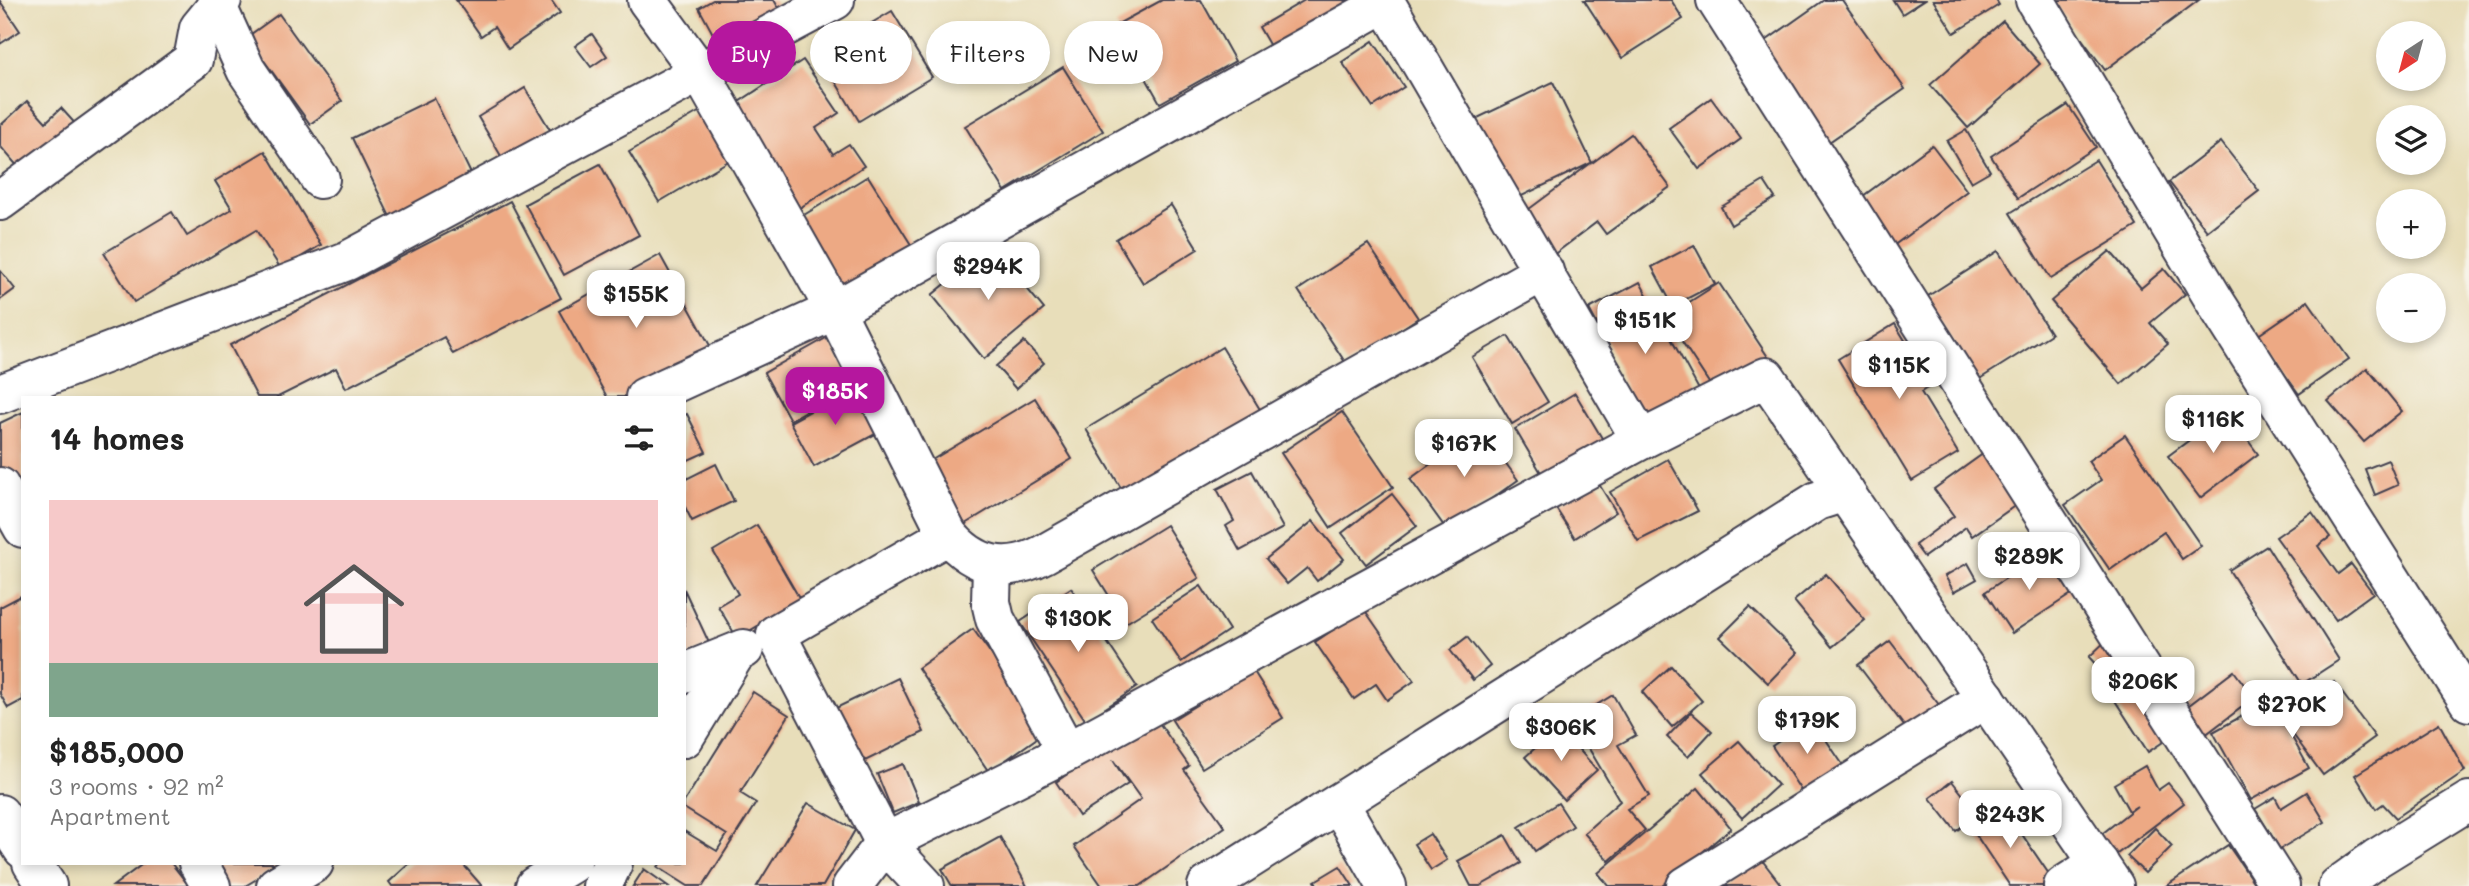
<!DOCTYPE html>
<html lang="en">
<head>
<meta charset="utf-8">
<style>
  :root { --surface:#fff; --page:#f6f6f6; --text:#222; --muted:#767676; --line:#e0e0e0; --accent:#b5179e }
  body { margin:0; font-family:Mali,sans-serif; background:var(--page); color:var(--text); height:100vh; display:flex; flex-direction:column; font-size:26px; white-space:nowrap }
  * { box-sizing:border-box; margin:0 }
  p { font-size:23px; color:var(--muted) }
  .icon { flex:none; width:38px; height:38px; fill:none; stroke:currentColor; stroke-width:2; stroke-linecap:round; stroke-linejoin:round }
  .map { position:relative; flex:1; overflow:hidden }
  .details { position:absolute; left:21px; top:396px; width:665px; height:469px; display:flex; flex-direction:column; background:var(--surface); border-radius:0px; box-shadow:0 4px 10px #0003 }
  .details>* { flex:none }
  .guide { position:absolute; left:707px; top:21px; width:665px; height:63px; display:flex; gap:14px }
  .needle { width:46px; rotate:216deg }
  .tools { position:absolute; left:2376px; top:21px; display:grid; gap:14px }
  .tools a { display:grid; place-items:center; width:70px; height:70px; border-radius:50%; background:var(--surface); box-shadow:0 4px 10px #0003; font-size:35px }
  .price { position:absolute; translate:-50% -60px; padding:0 16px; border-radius:14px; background:#fff; color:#222; font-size:23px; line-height:46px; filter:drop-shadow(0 2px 4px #0008) }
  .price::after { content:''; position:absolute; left:50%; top:42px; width:21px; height:16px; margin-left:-10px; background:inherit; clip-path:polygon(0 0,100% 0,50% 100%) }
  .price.on { background:var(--accent); color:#fff }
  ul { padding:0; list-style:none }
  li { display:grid; align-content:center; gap:14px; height:371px; padding:0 28px }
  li+li { border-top:2px solid var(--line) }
  li span { display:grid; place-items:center; height:217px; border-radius:0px; color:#555 }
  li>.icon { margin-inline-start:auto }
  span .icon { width:126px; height:126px; fill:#fffc; stroke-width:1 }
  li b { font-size:30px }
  h2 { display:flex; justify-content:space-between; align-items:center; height:84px; padding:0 28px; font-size:30px }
  .tag { padding:0 24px; border-radius:32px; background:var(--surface); box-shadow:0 4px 10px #0003; font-size:24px; line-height:63px }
  .tag.on { background:var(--accent); color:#fff }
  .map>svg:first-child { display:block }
  .building { fill:#eda984 }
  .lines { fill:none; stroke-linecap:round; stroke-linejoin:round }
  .street-casing { stroke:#403e4e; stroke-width:42 }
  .street { stroke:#fff; stroke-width:38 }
</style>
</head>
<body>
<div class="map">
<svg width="2469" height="886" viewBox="0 0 2469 886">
  <rect width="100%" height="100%" fill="#f7f3e8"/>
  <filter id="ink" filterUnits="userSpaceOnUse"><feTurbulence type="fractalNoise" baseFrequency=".0143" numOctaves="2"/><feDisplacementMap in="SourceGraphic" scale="14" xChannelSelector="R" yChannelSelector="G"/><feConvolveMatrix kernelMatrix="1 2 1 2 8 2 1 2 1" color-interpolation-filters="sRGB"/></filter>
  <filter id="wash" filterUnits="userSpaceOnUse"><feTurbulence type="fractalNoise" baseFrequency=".00686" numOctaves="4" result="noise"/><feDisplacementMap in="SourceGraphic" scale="28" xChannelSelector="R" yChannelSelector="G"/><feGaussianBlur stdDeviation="1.57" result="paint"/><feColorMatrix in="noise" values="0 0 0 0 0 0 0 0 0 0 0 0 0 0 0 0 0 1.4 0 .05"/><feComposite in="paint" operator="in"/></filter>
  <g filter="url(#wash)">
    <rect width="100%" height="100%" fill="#e8deba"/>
    <g id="blocks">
      <g class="building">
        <polygon points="456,0 551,0 560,13 508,49 494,27 481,36"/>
        <polygon points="713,0 774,0 781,12 719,45 699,8"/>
        <polygon points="1162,0 1201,0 1235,61 1160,103 1116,25"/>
        <polygon points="1305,0 1354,0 1271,48 1259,27"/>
        <polygon points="1584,0 1671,0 1683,19 1622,58"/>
        <polygon points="1824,0 1842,0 1905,89 1829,142 1760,45"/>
        <polygon points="1893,0 1924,0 1902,14"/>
        <polygon points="1933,0 1996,0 1999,5 1954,33"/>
        <polygon points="2053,0 2199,0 2105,70"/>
        <polygon points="0,1 20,31 0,44"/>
        <polygon points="892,11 932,77 859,121 819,54"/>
        <polygon points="279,14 342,101 310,124 247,37"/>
        <polygon points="2003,21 2040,64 1968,128 1930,85"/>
        <polygon points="592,34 607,56 591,67 575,46"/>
        <polygon points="1373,41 1404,87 1373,107 1342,62"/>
        <polygon points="803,60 839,113 816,128 833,154 849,144 864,166 795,211 728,109"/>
        <polygon points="1063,67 1103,131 1005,191 965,126"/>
        <polygon points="1553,82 1592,163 1631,134 1670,187 1606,234 1597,222 1544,262 1521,215 1591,163 1507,203 1469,122"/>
        <polygon points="525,88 555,138 507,166 478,117"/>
        <polygon points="434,98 475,182 392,221 352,138"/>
        <polygon points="1711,98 1741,139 1699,169 1669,128"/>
        <polygon points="27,101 46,122 61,108 79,128 26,176 0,146 0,126"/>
        <polygon points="2068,105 2096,147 2018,198 1991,156"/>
        <polygon points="702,110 732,159 659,202 629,152"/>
        <polygon points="1966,130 1990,171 1971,182 1947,141"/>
        <polygon points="2221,142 2259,191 2207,231 2169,182"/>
        <polygon points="1932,145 1967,191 1893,246 1859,199"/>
        <polygon points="265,151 321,245 281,269 256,230 134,302 104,253 172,212 187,236 232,209 215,181"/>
        <polygon points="2096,160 2137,226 2051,279 2010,213"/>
        <polygon points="600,164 639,235 564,275 525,204"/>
        <polygon points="868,176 915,251 846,294 799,218"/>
        <polygon points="1764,181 1775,198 1731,225 1721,207"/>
        <polygon points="510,201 561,298 453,354 444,337 346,388 336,368 278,397 257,397 230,345"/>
        <polygon points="1171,205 1198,249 1143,283 1116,239"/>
        <polygon points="1368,244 1418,318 1347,365 1298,290"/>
        <polygon points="1694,245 1715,284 1673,306 1652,267"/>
        <polygon points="992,246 1044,309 984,359 932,295"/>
        <polygon points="1998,251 2051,334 1978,380 1925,298"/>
        <polygon points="2110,251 2141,288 2164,269 2185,294 2150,323 2168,344 2121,384 2051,301"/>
        <polygon points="660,255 713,351 628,397 607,397 559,311"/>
        <polygon points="0,270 15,289 0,300"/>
        <polygon points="1640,282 1703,397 1642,430 1612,352 1589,309"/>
        <polygon points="1719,283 1770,360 1717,395 1666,317"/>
        <polygon points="2308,301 2349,359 2299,394 2257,336"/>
        <polygon points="1895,324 1932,385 1921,392 1958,453 1912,481 1838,359"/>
        <polygon points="1508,336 1548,402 1512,424 1472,357"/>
        <polygon points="828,337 854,384 790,420 764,373"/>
        <polygon points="1024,342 1044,363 1016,389 996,366"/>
        <polygon points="1222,347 1267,421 1130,503 1086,429"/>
        <polygon points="2367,368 2402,411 2364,442 2328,401"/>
        <polygon points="856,386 881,431 814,467 790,422"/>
        <polygon points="1575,393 1606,445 1546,481 1515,429"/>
        <polygon points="1035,398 1072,459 965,524 927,463"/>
        <polygon points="23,412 23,486 11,492 0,471 0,423"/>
        <polygon points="1342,412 1393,487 1331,528 1281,453"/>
        <polygon points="2227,412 2258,454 2200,498 2168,456"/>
        <polygon points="687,414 706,452 684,462 684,415"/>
        <polygon points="1480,428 1518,480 1447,530 1410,479"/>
        <polygon points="2125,435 2201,546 2182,559 2164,532 2110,570 2065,505 2101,480 2088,461"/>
        <polygon points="1987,451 2023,500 1972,536 1966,527 1924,557 1915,545 1954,516 1934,489"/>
        <polygon points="1668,459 1698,511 1638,541 1610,492"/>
        <polygon points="2388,460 2398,485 2375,495 2365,469"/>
        <polygon points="716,464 734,501 692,521 684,505 684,480"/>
        <polygon points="1252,471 1283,528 1240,551 1226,526 1234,521 1217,489"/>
        <polygon points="1597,481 1616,512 1575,538 1555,507"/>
        <polygon points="1392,494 1417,526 1366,564 1342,533"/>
        <polygon points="2312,512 2330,537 2318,546 2338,574 2351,564 2373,593 2336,620 2276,537"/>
        <polygon points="1313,521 1344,559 1317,581 1307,568 1287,584 1266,559"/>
        <polygon points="757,525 801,601 737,638 718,606 738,594 713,551"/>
        <polygon points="1166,525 1199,578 1126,623 1093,570"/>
        <polygon points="2267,546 2339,660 2302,684 2229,570"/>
        <polygon points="2046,552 2073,593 2012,633 1985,592"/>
        <polygon points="1968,563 1977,579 1954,592 1945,576"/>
        <polygon points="1826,574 1865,620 1832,647 1794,601"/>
        <polygon points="1201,586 1229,630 1181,662 1152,618"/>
        <polygon points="1071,588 1137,687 1086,721 1020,622"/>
        <polygon points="684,589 710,645 684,657"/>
        <polygon points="23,595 23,700 8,708 0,694 0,607"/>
        <polygon points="1750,607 1797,653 1768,683 1720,637"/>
        <polygon points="1364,609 1414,681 1387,700 1376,684 1354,699 1315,642"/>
        <polygon points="973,629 1047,731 989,772 918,668"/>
        <polygon points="1467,637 1490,666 1473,680 1450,650"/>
        <polygon points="2110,637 2137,666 2115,686 2089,657"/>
        <polygon points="1890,641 1943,710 1911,735 1858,665"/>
        <polygon points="1671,666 1702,701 1672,727 1642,692"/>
        <polygon points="1253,670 1283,718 1202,768 1172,720"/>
        <polygon points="2234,671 2254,698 2201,738 2180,712"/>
        <polygon points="898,678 924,732 863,762 836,708"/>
        <polygon points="2334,682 2375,737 2323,775 2283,721 2309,768 2251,800 2213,732 2271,700 2282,720"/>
        <polygon points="2139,683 2172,736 2148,752 2114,699"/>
        <polygon points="753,692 789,715 740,793 756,803 703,886 688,886 658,867 661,863 684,863 684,831 717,851 727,835 684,808 684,802"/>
        <polygon points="1613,695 1636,735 1618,745 1649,796 1627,809 1645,830 1609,861 1584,833 1620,801 1572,720"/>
        <polygon points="1691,712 1712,731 1688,757 1667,737"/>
        <polygon points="1153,714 1189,766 1184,770 1225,827 1140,886 1102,886 1074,846 1141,799 1113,760 1128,784 1079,816 1056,782"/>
        <polygon points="1812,719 1843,765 1802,792 1772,746"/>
        <polygon points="2439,723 2465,771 2396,818 2383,804 2376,809 2355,775"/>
        <polygon points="1559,727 1597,770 1564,800 1525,757"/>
        <polygon points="1739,741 1778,785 1742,818 1702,773"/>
        <polygon points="903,764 919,802 893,813 877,774"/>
        <polygon points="2145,766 2158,790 2168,783 2184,803 2113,857 2098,837 2137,806 2129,811 2114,784"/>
        <polygon points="1952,781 1978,814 1956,831 1930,798"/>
        <polygon points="1698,788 1731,828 1662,886 1609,886 1598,873"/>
        <polygon points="2307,792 2325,822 2280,849 2255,809 2275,797 2281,808"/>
        <polygon points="808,803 855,830 823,886 757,886"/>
        <polygon points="1558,803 1573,826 1535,851 1519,827"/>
        <polygon points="2002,805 2053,880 2043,886 2010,886 1970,826"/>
        <polygon points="2155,828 2172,846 2145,873 2127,856"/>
        <polygon points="1430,834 1447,860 1431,870 1414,844"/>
        <polygon points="1505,835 1521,863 1480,886 1471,886 1458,861"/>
        <polygon points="1000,837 1027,886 952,886 942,869"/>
        <polygon points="2228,845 2256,886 2166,886"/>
        <polygon points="1758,855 1782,886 1720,886"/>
        <polygon points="144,863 171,863 189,886 113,886"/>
        <polygon points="210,863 272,863 275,868 245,886 224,886"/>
        <polygon points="410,863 462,863 482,886 392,886 389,882"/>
        <polygon points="1340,866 1353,886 1318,886 1315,881"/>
        <polygon points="644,869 668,886 633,886"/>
      </g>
    </g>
  </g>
  <g filter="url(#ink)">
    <use href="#blocks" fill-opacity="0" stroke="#403e4e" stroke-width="2"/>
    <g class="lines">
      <defs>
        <g id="street">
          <path d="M647,0l54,74 134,236 113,225c27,32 59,39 96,19l500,-283"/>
          <polyline points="1384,0 1641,440 1766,377 2114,886"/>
          <polyline points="1716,0 2280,886"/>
          <polyline points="2035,0 2216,303 2469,702"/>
          <polyline points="216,4 246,70 320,179"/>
          <polyline points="0,201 193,60 199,28 222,0"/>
          <polyline points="0,394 347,261 835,0"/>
          <polyline points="645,397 835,310 1385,3"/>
          <polyline points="0,487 23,528"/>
          <polyline points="992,565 991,602 995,619 1067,752"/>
          <polyline points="684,673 744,649"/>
          <polyline points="684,738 736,653"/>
          <polyline points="1339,803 1387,886"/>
          <polyline points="0,814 23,849"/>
          <polyline points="32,863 47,886"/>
          <polyline points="198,863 211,886"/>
          <polyline points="276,886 314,863"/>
          <polyline points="535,886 572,863"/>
          <polyline points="602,886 613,863"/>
          <polyline points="852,886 885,843 1067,752 1641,440"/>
          <polyline points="925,886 885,843 776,634 948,535"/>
          <polyline points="1207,886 1817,501 1845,492"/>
          <polyline points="1686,886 1986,698"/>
          <polyline points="2063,886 2099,863"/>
          <polyline points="2338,886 2377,858 2469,801"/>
        </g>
      </defs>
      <use href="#street" class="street-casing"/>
      <use href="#street" class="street"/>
    </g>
  </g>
</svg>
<div class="tools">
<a><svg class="needle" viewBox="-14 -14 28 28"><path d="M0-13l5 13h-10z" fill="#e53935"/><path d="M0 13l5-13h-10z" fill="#767676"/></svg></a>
<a><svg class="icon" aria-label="layers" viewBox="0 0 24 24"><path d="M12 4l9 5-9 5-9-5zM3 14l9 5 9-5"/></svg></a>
<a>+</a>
<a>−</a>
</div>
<b class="price" style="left:988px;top:302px">$294K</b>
<b class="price" style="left:636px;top:330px">$155K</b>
<b class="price" style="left:1645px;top:356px">$151K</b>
<b class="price" style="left:1899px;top:401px">$115K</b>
<b class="price on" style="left:835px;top:427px">$185K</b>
<b class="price" style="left:2213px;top:455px">$116K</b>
<b class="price" style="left:1464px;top:479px">$167K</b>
<b class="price" style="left:2029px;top:592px">$289K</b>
<b class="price" style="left:1078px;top:654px">$130K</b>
<b class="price" style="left:2143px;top:717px">$206K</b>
<b class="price" style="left:2292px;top:740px">$270K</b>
<b class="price" style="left:1807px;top:756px">$179K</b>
<b class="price" style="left:1561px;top:763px">$306K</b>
<b class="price" style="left:2010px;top:850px">$243K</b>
<div class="guide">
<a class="tag on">Buy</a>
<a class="tag">Rent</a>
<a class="tag">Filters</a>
<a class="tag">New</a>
</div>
<section class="details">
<h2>14 homes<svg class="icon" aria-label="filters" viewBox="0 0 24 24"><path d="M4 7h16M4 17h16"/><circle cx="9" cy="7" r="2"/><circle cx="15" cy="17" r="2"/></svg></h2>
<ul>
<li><span style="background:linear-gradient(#f6c9c9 75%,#7fa58c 0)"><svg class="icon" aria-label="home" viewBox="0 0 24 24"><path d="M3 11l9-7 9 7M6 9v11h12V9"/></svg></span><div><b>$185,000</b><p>3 rooms · 92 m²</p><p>Apartment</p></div></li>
</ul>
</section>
</div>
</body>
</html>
